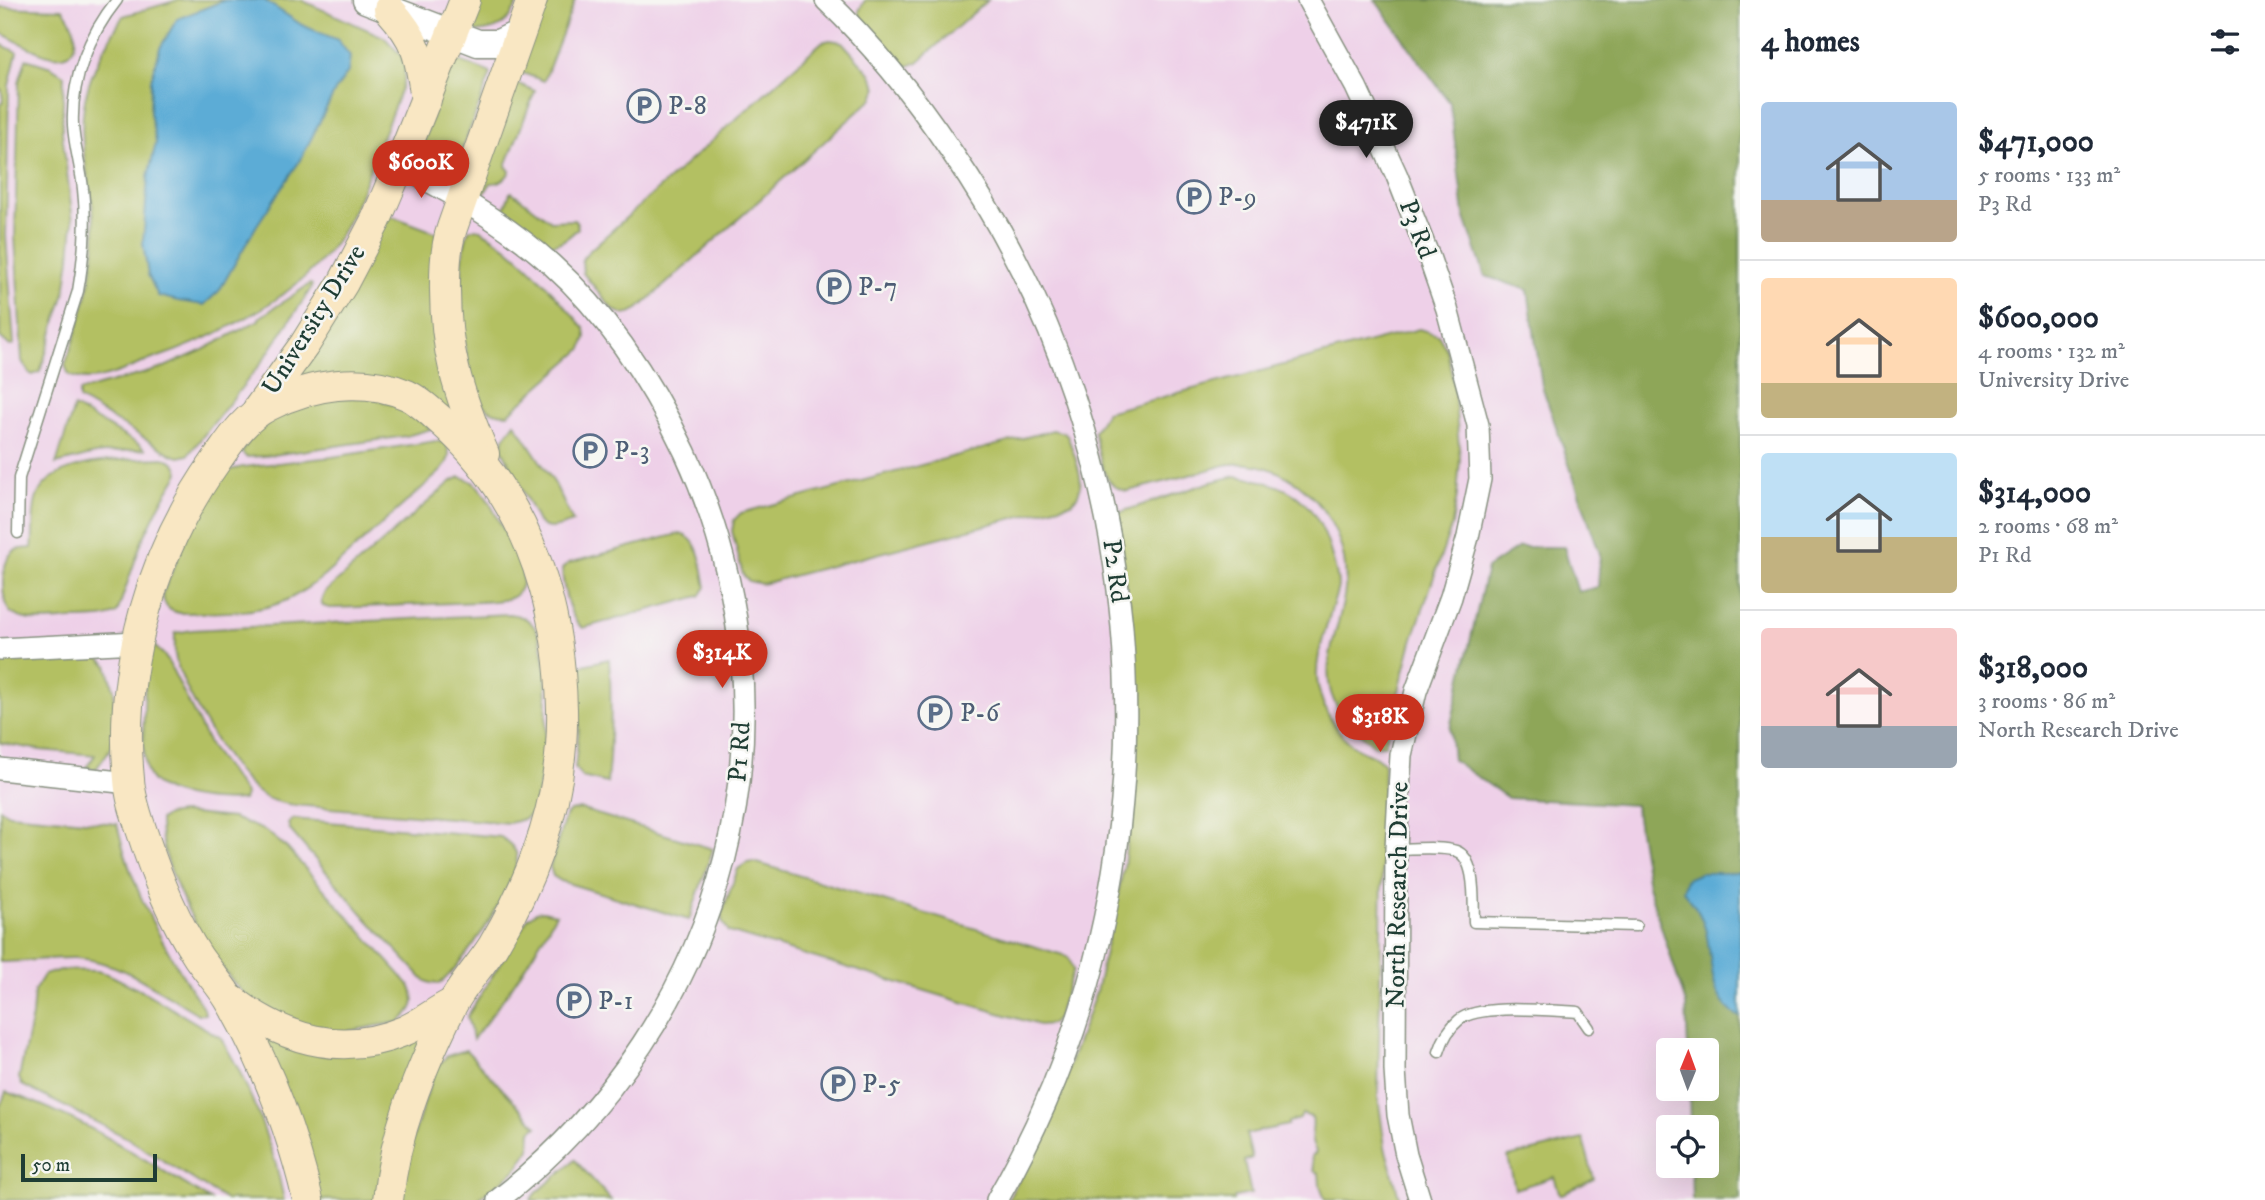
<!DOCTYPE html>
<html lang="en">
<head>
<meta charset="utf-8">
<style>
  :root { --surface:#fff; --page:#f2f2f3; --text:#1f2937; --muted:#747a83; --line:#e0e1e3; --accent:#c8321e }
  body { margin:0; font-family:"IM FELL DW Pica",serif; background:var(--page); color:var(--text); height:100vh; display:flex; flex-direction:column; font-size:26px; white-space:nowrap }
  * { box-sizing:border-box; margin:0 }
  p { font-size:23px; color:var(--muted) }
  .icon { flex:none; width:38px; height:38px; fill:none; stroke:currentColor; stroke-width:2; stroke-linecap:round; stroke-linejoin:round }
  .map { position:relative; flex:1; overflow:hidden }
  .sheet { display:flex; flex-direction:column; background:var(--surface); width:525px }
  .sheet>* { flex:none }
  .needle { width:46px; rotate:1deg }
  .tools { position:absolute; left:1656px; top:1038px; display:grid; gap:14px }
  .tools a { display:grid; place-items:center; width:63px; height:63px; border-radius:7px; background:var(--surface); box-shadow:0 7px 28px #0002; font-size:35px }
  .scale { position:absolute; left:21px; bottom:18px; width:136px; box-sizing:border-box; padding-left:7px; border:4px solid #1f3d34; border-top:0; font-size:19px; line-height:24px; white-space:nowrap; color:#1f3d34; -webkit-text-stroke:5px #f6f6f2; paint-order:stroke }
  .price { position:absolute; translate:-50% -60px; padding:0 16px; border-radius:24px; background:var(--accent); color:#fff; font-size:23px; line-height:46px; filter:drop-shadow(0 2px 4px #0008) }
  .price::after { content:''; position:absolute; left:50%; top:42px; width:21px; height:16px; margin-left:-10px; background:inherit; clip-path:polygon(0 0,100% 0,50% 100%) }
  .price.current { background:#222; color:#fff }
  ul { padding:0; list-style:none }
  li { display:flex; align-items:center; gap:21px; height:175px; padding:0 21px }
  li+li { border-top:2px solid var(--line) }
  li span { display:grid; place-items:center; flex:none; width:196px; height:140px; border-radius:7px; color:#555 }
  li>.icon { margin-inline-start:auto }
  span .icon { width:84px; height:84px; fill:#fffc; stroke-width:1 }
  li b { font-size:30px }
  h2 { display:flex; justify-content:space-between; align-items:center; height:84px; padding:0 21px; font-size:30px }
  main { display:flex; flex:1; min-height:0 }
  .map>svg:first-child { display:block }
  .built { fill:#eed0e8; fill-rule:evenodd }
  .green { fill:#b3c062; stroke:#697e4b; stroke-width:2 }
  .forest { fill:#8ea658; stroke:#567246; stroke-width:2 }
  .water { fill:#5cacd6; stroke:#3e7485; stroke-width:2 }
  .lines { fill:none; stroke-linecap:round; stroke-linejoin:round }
  .service-casing { stroke:#899282; stroke-width:13 }
  .minor-casing { stroke:#899282; stroke-width:24 }
  .tertiary-casing { stroke:#899282; stroke-width:29 }
  .secondary-casing { stroke:#899282; stroke-width:32 }
  .service { stroke:#fff; stroke-width:10 }
  .minor { stroke:#fff; stroke-width:21 }
  .tertiary { stroke:#fff; stroke-width:26 }
  .secondary { stroke:#f9e7c3; stroke-width:30 }
  .labels { text-anchor:middle; dominant-baseline:central; stroke-width:5; stroke-linejoin:round; paint-order:stroke }
  .service-label { font-size:26px; fill:#4e5e75; stroke:#f6f6f2; text-anchor:start }
  .street-label { font-size:26px; fill:#1f3d34; stroke:#f6f6f2 }
</style>
</head>
<body>
<main>
<div class="map">
<svg width="1740" height="1200" viewBox="0 0 1740 1200">
  <rect width="100%" height="100%" fill="#f6f6f2"/>
  <filter id="ink" filterUnits="userSpaceOnUse"><feTurbulence type="fractalNoise" baseFrequency=".0143" numOctaves="2"/><feDisplacementMap in="SourceGraphic" scale="14" xChannelSelector="R" yChannelSelector="G"/><feConvolveMatrix kernelMatrix="1 2 1 2 8 2 1 2 1" color-interpolation-filters="sRGB"/></filter>
  <filter id="wash" filterUnits="userSpaceOnUse"><feTurbulence type="fractalNoise" baseFrequency=".00686" numOctaves="4" result="noise"/><feDisplacementMap in="SourceGraphic" scale="28" xChannelSelector="R" yChannelSelector="G"/><feGaussianBlur stdDeviation="1.57" result="paint"/><feColorMatrix in="noise" values="0 0 0 0 0 0 0 0 0 0 0 0 0 0 0 0 0 1.4 0 .05"/><feComposite in="paint" operator="in"/></filter>
  <g filter="url(#wash)">
    <rect width="100%" height="100%" fill="#f3e6d0"/>
    <path class="built" d="M0,0h1740v1200h-1740zM1668,1050h38v38h-38zM1668,1127h38v39h-38z"/>
    <g class="green">
      <path d="M178,0h123l83,37 17,18 4,12 -1,13c-9,26 -19,50 -29,75 -12,33 -24,68 -46,96 -39,51 -119,89 -179,109 -25,9 -57,27 -81,15l-4,-10c15,-41 29,-85 30,-129 0,-26 -6,-49 -10,-74 -10,-63 7,-93 38,-146z"/>
      <path d="M471,0h48c-12,30 -24,30 -53,33z"/>
      <polygon points="541,0 575,0 544,81 514,70"/>
      <polygon points="865,0 988,0 918,62 909,66 895,62 861,24 859,11"/>
      <path d="M0,7l63,2c7,9 16,25 11,37 -10,27 -56,-6 -74,-13z"/>
      <polygon points="830,40 842,42 870,73 877,87 873,98 638,309 630,313 623,314 613,310 583,273 582,260 588,252 822,42"/>
      <polygon points="0,44 17,52 9,86 6,236 14,344 10,346 0,337 0,104 3,103 2,90 0,90"/>
      <path d="M450,57l41,16 -29,77c-12,16 -32,16 -40,-3z"/>
      <polygon points="26,59 51,67 64,75 62,132 73,222 70,258 65,293 40,372 33,375 29,373 22,361 15,236 19,82"/>
      <path d="M514,82l21,9 -29,75 4,5c-4,8 -9,12 -19,12l-8,12 -2,-6z"/>
      <path d="M512,192l39,29 23,-1 3,3 1,5c-32,35 -48,7 -75,-15l7,-20z"/>
      <polygon points="389,215 437,233 453,410 297,384 295,376"/>
      <path d="M476,228c42,20 79,67 109,101l1,8 -4,12 -74,65c-10,0 -18,-2 -25,-9 -22,-27 -28,-143 -14,-175z"/>
      <polygon points="310,284 312,285 310,290 262,362 188,455 179,457 173,455 79,399 79,392 84,390 160,369 203,350 259,320 259,318"/>
      <path d="M1419,329l19,6 9,15 7,37 6,72 -3,36 -5,29 -40,117 -27,104h-11c-18,-14 -36,-29 -43,-52 -10,-34 11,-70 14,-104 7,-63 -47,-131 -114,-125 -10,1 -21,6 -31,8 -24,7 -48,13 -72,19 -27,-2 -28,-37 -34,-59l12,-20z"/>
      <path d="M368,396l35,12 28,21 -25,7 -141,20 -19,1 -4,-5c11,-22 42,-43 65,-50 19,-5 42,-4 61,-6z"/>
      <polygon points="74,407 140,445 145,449 95,454 56,464"/>
      <path d="M515,423l40,61 18,38c-12,4 -26,11 -35,0l-36,-73 2,-11z"/>
      <path d="M1053,430l11,3 4,4c6,20 23,51 3,66l-309,81 -13,-3 -6,-6 -11,-44 2,-11 7,-7z"/>
      <path d="M436,441l9,2c7,12 4,17 -3,27l-118,106c-12,9 -24,18 -37,24 -33,15 -73,12 -108,13 -12,-3 -14,-7 -17,-18l30,-71 33,-53 18,-4 89,-10z"/>
      <path d="M162,458c9,1 16,5 17,15l-19,31 -18,37 -25,72c-12,7 -28,5 -43,6 -19,1 -47,6 -64,-7 -10,-13 -10,-54 6,-62 5,-2 12,-1 16,-2 2,-15 0,-33 4,-48 11,-43 93,-40 126,-42z"/>
      <path d="M1236,476c51,8 78,20 94,74 3,11 8,25 8,36 -1,7 -4,15 -6,21 -6,24 -19,54 -14,79 5,24 18,48 39,62 10,6 21,7 27,16l-6,333 7,50 15,53h-75l-5,-15 -1,-12 -5,-2 -3,-15 4,-2 1,-3c-9,-12 -1,-22 -4,-34l-10,-3 -2,5 -12,3v3l-42,9 6,24 -8,3 7,33 -17,3v3h-226l39,-75 49,-133 28,-126 8,-73 3,-56 -6,-135 -10,-52 -4,-36 96,-32z"/>
      <path d="M460,477c21,3 31,28 40,46 8,14 28,48 21,64 -2,5 -6,9 -11,11 -14,5 -42,4 -58,5 -41,2 -82,4 -123,5l-6,-2 -2,-5 4,-9 127,-111z"/>
      <path d="M678,534c23,1 24,36 28,53l-6,9 -117,32c-15,-10 -20,-42 -21,-59l7,-6z"/>
      <path d="M509,614c9,1 18,3 24,11 22,28 13,136 4,171 -1,4 -2,12 -4,15 -5,8 -16,10 -24,12l-215,-18c-11,-2 -21,-3 -31,-9 -30,-18 -78,-102 -87,-136 -2,-9 -1,-19 -1,-27l17,-3z"/>
      <path d="M153,645l11,10 7,12 40,81 33,44 1,3 -2,5c-24,2 -84,-1 -95,-26 -5,-11 -5,-46 -4,-59 0,-23 1,-48 9,-70z"/>
      <polygon points="94,654 107,665 114,690 114,738 110,749 96,769 86,768 95,755 40,750 0,743 0,658"/>
      <path d="M609,659c3,42 2,82 -2,124l-25,-6 -7,-9 4,-39 -2,-49 1,-6 5,-9z"/>
      <path d="M0,809l9,5 108,10c15,69 49,127 87,185l1,5h-7c-38,-22 -76,-53 -122,-56 -25,-1 -51,4 -76,4z"/>
      <polygon points="580,809 713,849 689,920 561,881 553,876 550,867 565,817 570,811"/>
      <path d="M182,813l51,5 33,13 21,17 124,139c7,17 1,25 -12,35 -14,2 -71,14 -80,12 -9,-3 -64,-32 -72,-38 -34,-28 -89,-132 -87,-176l7,-5z"/>
      <path d="M293,819l208,18c7,5 15,11 16,20 1,26 -56,112 -78,127l-9,-1 -6,-3 -57,-61 -77,-89 -2,-7z"/>
      <polygon points="754,862 1063,955 1069,958 1073,970 1057,1019 1052,1024 1039,1025 729,932 722,921 722,913 738,869 747,863"/>
      <path d="M543,911l13,3c-24,45 -51,85 -83,125l-6,-22 61,-99 8,-6z"/>
      <polygon points="60,970 97,971 108,974 144,992 221,1038 239,1070 258,1113 276,1164 284,1200 226,1200 124,1136 22,1085 19,1078 32,1016 34,991 44,975"/>
      <polygon points="265,1036 422,1036 376,1200 319,1200"/>
      <polygon points="466,1050 537,1126 531,1131 530,1149 515,1171 477,1200 399,1200 403,1169 435,1069 447,1056"/>
      <path d="M6,1092c74,24 138,67 204,108h-210v-93z"/>
      <polygon points="1583,1139 1594,1179 1560,1195 1554,1177 1515,1189 1508,1157"/>
      <polygon points="575,1160 611,1200 531,1200 533,1196"/>
    </g>
    <polygon class="forest" points="1375,0 1740,0 1740,1200 1692,1200 1691,1166 1706,1166 1706,1127 1690,1127 1689,1089 1706,1088 1706,1050 1688,1050 1686,1004 1648,886 1635,805 1508,798 1453,760 1450,728 1487,568 1519,547 1564,547 1578,592 1598,587 1600,554 1542,386 1528,290 1485,276 1464,215 1450,103"/>
    <g class="water">
      <polygon points="225,0 264,0 302,25 338,40 350,56 348,72 335,91 301,159 257,225 219,291 204,305 178,301 158,296 148,275 143,244 148,177 156,142 150,113 151,80 160,48 177,19"/>
      <path d="M1700,873h40v144c-34,-17 -26,-58 -35,-89 -4,-15 -12,-26 -22,-37l3,-12z"/>
    </g>
  </g>
  <g filter="url(#ink)">
    <g class="lines">
      <defs>
        <g id="service">
          <path d="M18,533l1,-55 59,-187c6,-34 9,-68 5,-102 -2,-22 -9,-43 -10,-64 -2,-46 16,-90 44,-125"/>
          <path d="M1396,849c17,0 45,-3 60,2 21,7 17,53 18,71l162,4"/>
          <path d="M1439,1052c4,-13 9,-23 20,-32 20,-17 92,-9 119,-8l11,16"/>
        </g>
        <g id="minor">
          <path d="M826,0c47,45 89,97 125,151 214,310 234,722 46,1049"/>
          <polyline points="1308,0 1356,87 1397,176 1429,257 1447,309 1478,425 1480,479 1468,537 1451,597 1416,691 1401,755 1396,849 1395,1070 1398,1115 1406,1155 1420,1200"/>
          <path d="M399,166c55,27 106,57 152,98 58,52 101,119 134,188 124,268 44,567 -187,748"/>
          <polyline points="0,649 137,642"/>
          <polyline points="0,769 129,783"/>
        </g>
        <polyline id="tertiary" points="366,0 478,43 498,43 521,32"/>
        <g id="secondary">
          <path d="M389,9c30,33 31,49 37,91"/>
          <polyline points="258,409 305,344 343,283 376,220 399,166 465,0"/>
          <path d="M484,454c-26,-61 -40,-105 -39,-172 0,-18 1,-37 7,-54l80,-228"/>
          <path d="M233,1001c52,39 108,56 171,30 17,-7 31,-19 47,-27"/>
          <path d="M308,1200c-16,-69 -41,-134 -76,-196 -9,-17 -23,-31 -34,-47 -25,-38 -41,-79 -55,-122 -6,-18 -13,-37 -14,-56 -11,-110 23,-228 87,-318 15,-21 28,-43 52,-55 42,-22 95,-30 139,-11 11,5 22,15 31,23 52,45 87,102 106,168 12,40 17,81 18,123 2,85 -26,165 -69,237 -13,21 -33,41 -43,63 -30,61 -55,122 -62,191"/>
        </g>
      </defs>
      <use href="#service" class="service-casing"/>
      <use href="#minor" class="minor-casing"/>
      <use href="#tertiary" class="tertiary-casing"/>
      <use href="#secondary" class="secondary-casing"/>
      <use href="#service" class="service"/>
      <use href="#minor" class="minor"/>
      <use href="#tertiary" class="tertiary"/>
      <use href="#secondary" class="secondary"/>
    </g>
  </g>
  <defs>
    <symbol id="parking-ring" viewBox="-11 -11 22 22"><circle r="9.5" fill="#f6f6f2" stroke="#5c6f8a" stroke-width="1.5"/><path d="M-3.5-5.5H1a3.5 3.5 0 0 1 0 7H-1V5.5H-3.5ZM-1-3.4V-.6H.8a1.4 1.4 0 0 0 0-2.8Z" fill="#5c6f8a"/></symbol>
  </defs>
  <g fill-rule="evenodd">
    <use href="#parking-ring" x="625" y="87" width="38" height="38"/>
    <use href="#parking-ring" x="1175" y="178" width="38" height="38"/>
    <use href="#parking-ring" x="815" y="268" width="38" height="38"/>
    <use href="#parking-ring" x="571" y="432" width="38" height="38"/>
    <use href="#parking-ring" x="916" y="694" width="38" height="38"/>
    <use href="#parking-ring" x="555" y="982" width="38" height="38"/>
    <use href="#parking-ring" x="819" y="1065" width="38" height="38"/>
  </g>
  <g class="labels">
    <g class="service-label">
      <text x="668" y="106">P-8</text>
      <text x="1218" y="197">P-9</text>
      <text x="858" y="287">P-7</text>
      <text x="614" y="451">P-3</text>
      <text x="960" y="713">P-6</text>
      <text x="598" y="1001">P-1</text>
      <text x="862" y="1084">P-5</text>
    </g>
    <g class="street-label">
      <text transform="translate(1417 229) rotate(69)">P3 Rd</text>
      <text transform="translate(314 320) rotate(-58)">University Drive</text>
      <text transform="translate(1115 571) rotate(82)">P2 Rd</text>
      <text transform="translate(740 752) rotate(-86)">P1 Rd</text>
      <text transform="translate(1398 895) rotate(-89)">North Research Drive</text>
    </g>
  </g>
</svg>
<div class="tools">
<a><svg class="needle" viewBox="-14 -14 28 28"><path d="M0-13l5 13h-10z" fill="#e53935"/><path d="M0 13l5-13h-10z" fill="#747a83"/></svg></a>
<a><svg class="icon" aria-label="locate" viewBox="0 0 24 24"><circle cx="12" cy="12" r="6"/><path d="M12 2v4M12 18v4M2 12h4M18 12h4"/></svg></a>
</div>
<div class="scale">50 m</div>
<b class="price current" style="left:1366px;top:160px">$471K</b>
<b class="price" style="left:421px;top:200px">$600K</b>
<b class="price" style="left:722px;top:690px">$314K</b>
<b class="price" style="left:1380px;top:754px">$318K</b>
</div>
<section class="sheet">
<h2>4 homes<svg class="icon" aria-label="filters" viewBox="0 0 24 24"><path d="M4 7h16M4 17h16"/><circle cx="9" cy="7" r="2"/><circle cx="15" cy="17" r="2"/></svg></h2>
<ul>
<li><span style="background:linear-gradient(#a9c7e8 70%,#b9a48a 0)"><svg class="icon" aria-label="home" viewBox="0 0 24 24"><path d="M3 11l9-7 9 7M6 9v11h12V9"/></svg></span><div><b>$471,000</b><p>5 rooms · 133 m²</p><p>P3 Rd</p></div></li>
<li><span style="background:linear-gradient(#ffd9b3 75%,#c2b280 0)"><svg class="icon" aria-label="home" viewBox="0 0 24 24"><path d="M3 11l9-7 9 7M6 9v11h12V9"/></svg></span><div><b>$600,000</b><p>4 rooms · 132 m²</p><p>University Drive</p></div></li>
<li><span style="background:linear-gradient(#bfe0f5 60%,#c2b280 0)"><svg class="icon" aria-label="home" viewBox="0 0 24 24"><path d="M3 11l9-7 9 7M6 9v11h12V9"/></svg></span><div><b>$314,000</b><p>2 rooms · 68 m²</p><p>P1 Rd</p></div></li>
<li><span style="background:linear-gradient(#f6c9c9 70%,#9aa5b1 0)"><svg class="icon" aria-label="home" viewBox="0 0 24 24"><path d="M3 11l9-7 9 7M6 9v11h12V9"/></svg></span><div><b>$318,000</b><p>3 rooms · 86 m²</p><p>North Research Drive</p></div></li>
</ul>
</section>
</main>
</body>
</html>
